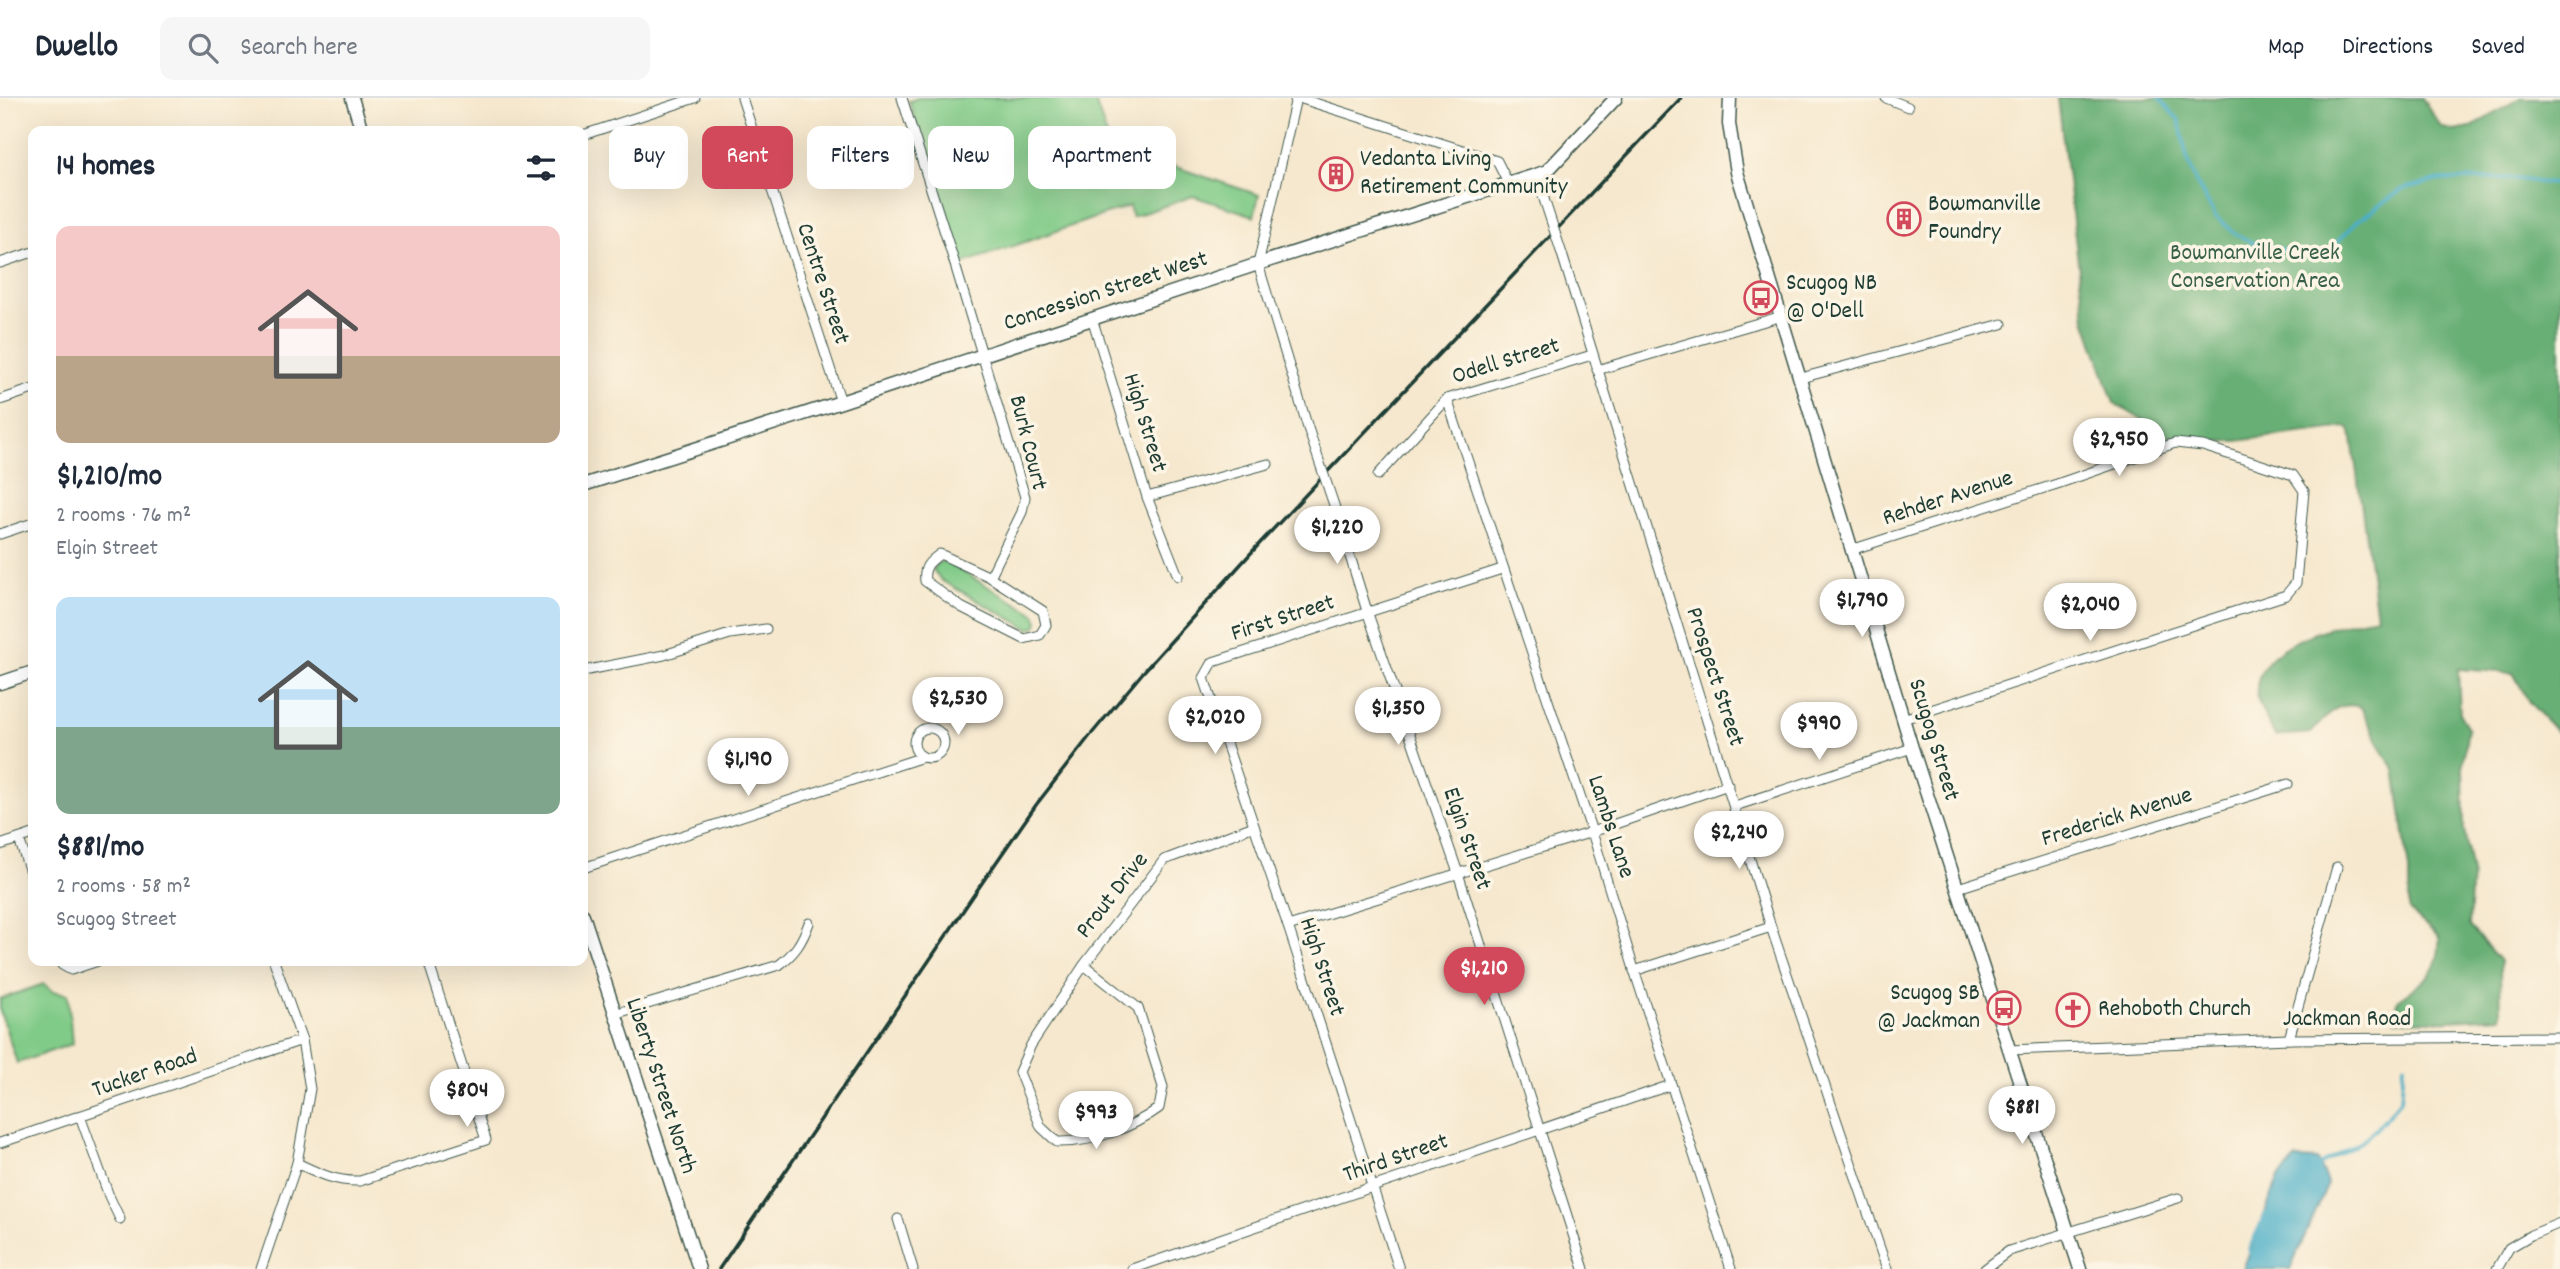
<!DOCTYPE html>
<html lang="en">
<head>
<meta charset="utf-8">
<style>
  :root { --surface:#fff; --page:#f6f6f7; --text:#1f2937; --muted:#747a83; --line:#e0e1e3; --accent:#d1495b }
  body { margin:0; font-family:Dekko,sans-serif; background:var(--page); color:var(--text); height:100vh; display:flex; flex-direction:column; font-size:26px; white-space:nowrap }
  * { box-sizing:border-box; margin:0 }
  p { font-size:23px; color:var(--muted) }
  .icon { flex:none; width:38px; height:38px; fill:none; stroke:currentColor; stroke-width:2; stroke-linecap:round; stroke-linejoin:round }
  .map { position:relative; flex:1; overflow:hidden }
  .details { position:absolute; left:28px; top:28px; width:560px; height:840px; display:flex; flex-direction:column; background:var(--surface); border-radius:14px; box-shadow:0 7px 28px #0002 }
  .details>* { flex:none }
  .top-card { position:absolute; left:609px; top:28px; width:665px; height:63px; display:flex; gap:14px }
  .price { position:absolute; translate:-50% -60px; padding:0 16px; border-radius:24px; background:#fff; color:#222; font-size:23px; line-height:46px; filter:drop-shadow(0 2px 4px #0008) }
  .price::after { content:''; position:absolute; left:50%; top:42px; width:21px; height:16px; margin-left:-10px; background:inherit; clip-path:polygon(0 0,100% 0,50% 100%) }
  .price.current { background:var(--accent); color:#fff }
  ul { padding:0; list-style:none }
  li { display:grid; align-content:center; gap:14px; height:371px; padding:0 28px }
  li span { display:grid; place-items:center; height:217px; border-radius:14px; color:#555 }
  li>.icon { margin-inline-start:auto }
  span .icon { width:126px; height:126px; fill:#fffc; stroke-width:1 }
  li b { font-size:30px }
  h2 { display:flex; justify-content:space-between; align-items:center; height:84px; padding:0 28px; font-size:30px }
  .pill { padding:0 24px; border-radius:14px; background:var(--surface); box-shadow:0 7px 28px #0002; font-size:24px; line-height:63px }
  .pill.current { background:var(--accent); color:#fff }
  header { display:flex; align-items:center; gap:42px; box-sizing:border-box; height:98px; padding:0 35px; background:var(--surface); border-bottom:2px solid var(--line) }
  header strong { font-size:33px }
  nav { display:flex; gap:38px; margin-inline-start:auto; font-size:24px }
  .search { width:490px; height:63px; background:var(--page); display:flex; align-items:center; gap:18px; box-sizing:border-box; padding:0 24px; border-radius:14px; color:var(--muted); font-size:26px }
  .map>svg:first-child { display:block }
  .green { fill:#81cb88; stroke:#50845e; stroke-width:2 }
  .forest { fill:#68af74; stroke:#447654; stroke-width:2 }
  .water { fill:#48aec7; stroke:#34767e; stroke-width:2 }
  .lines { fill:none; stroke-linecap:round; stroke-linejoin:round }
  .stream { stroke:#48aec7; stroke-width:3.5 }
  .street-casing { stroke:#3f574b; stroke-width:11 }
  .secondary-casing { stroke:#3f574b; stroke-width:15 }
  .street { stroke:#fff; stroke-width:9 }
  .secondary { stroke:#fff; stroke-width:12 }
  .rail { stroke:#1f3d34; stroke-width:3.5 }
  .street-bridge-casing { stroke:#3f574b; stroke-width:11; stroke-linecap:butt }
  .street-bridge { stroke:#fff; stroke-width:9 }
  .labels { text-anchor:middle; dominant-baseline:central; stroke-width:7; stroke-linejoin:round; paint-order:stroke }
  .poi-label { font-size:24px; fill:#1f3d34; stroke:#fcf5e5; text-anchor:start }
  .park-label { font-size:24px; fill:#386049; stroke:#fcf5e5 }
  .street-label { font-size:24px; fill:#1f3d34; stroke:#fcf5e5 }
</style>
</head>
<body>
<header>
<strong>Dwello</strong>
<div class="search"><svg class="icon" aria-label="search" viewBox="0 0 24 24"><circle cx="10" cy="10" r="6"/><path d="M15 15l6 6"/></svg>Search here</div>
<nav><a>Map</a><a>Directions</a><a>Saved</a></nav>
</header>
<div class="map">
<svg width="2560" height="1171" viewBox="0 0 2560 1171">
  <rect width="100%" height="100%" fill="#fcf5e5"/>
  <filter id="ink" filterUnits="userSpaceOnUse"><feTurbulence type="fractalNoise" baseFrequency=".0143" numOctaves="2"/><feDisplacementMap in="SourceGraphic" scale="14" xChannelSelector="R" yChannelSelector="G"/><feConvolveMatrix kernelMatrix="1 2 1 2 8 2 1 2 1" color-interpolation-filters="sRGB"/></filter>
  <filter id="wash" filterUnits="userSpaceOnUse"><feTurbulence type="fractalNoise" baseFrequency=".00686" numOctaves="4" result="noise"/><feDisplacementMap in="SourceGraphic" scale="28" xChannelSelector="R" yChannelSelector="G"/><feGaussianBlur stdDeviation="1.57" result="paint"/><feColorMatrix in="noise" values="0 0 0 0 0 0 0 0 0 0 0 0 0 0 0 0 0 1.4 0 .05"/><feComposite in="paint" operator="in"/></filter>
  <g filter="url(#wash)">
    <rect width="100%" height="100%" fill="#f6e8ce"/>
    <g class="green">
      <polygon points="919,0 1094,0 1110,47 1259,97 1254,118 1193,98 1132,119 1129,108 961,166 909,3"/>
      <polygon points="944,463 1035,516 1038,524 1036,529 1029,531 942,483 933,472 937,465"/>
      <polygon points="44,886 52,893 68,896 72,946 17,965 0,913 0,901"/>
    </g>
    <path class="forest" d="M2058,0h364l19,29 13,4 16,-3 50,-30h40v637l-31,-33 -16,-29 -55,-4 2,46 8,13 -5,35 1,67 8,42 -3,54 31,35 1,56 -68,4 -37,-1 2,-20c26,-18 43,-27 41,-63l-30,-27v-40l-14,-101 -9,-12 -25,-50c-25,-7 -34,9 -50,26l-36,3c-5,-11 -16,-27 -18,-40 -5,-53 80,-72 120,-79l-26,-186 -4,-4 -111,14 -41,1 -22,-4 -59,-35 -29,-84z"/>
    <polygon class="water" points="2296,1061 2317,1062 2328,1086 2290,1171 2243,1171 2279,1079"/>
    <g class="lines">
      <g class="stream">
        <polyline points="2159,0 2179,22 2187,60 2196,85 2216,119 2236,136 2259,148 2318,157 2331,151 2356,124 2403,91 2440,82 2510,80 2560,87"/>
        <polyline points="2315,1069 2356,1047 2375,1032 2401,1002 2404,966"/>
        <polyline points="2250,1155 2249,1151 2266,1115"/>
      </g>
    </g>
  </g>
  <g filter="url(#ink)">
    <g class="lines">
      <defs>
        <g id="street">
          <polyline points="742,0 841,304"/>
          <polyline points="902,0 953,160 1025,399 1022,414 990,479"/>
          <polyline points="1296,0 1258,166 1308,330"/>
          <polyline points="1299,0 1497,63 1509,87"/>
          <polyline points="1886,0 1908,9"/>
          <polyline points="583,37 695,0"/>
          <polyline points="1536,77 1544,101"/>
          <polyline points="1562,156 1771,829 1887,1171"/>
          <polyline points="0,165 33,154"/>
          <polyline points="1092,220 1147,399 1178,478"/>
          <polyline points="1597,272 1782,218"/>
          <polyline points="1801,280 2002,226"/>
          <polyline points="1447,301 1592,734 1637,881 1731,1171"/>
          <polyline points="0,302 33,291"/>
          <polyline points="1378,377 1447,301 1592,257"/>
          <polyline points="1147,399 1268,366"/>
          <polyline points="1336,413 1367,513 1458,775 1584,1171"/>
          <polyline points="0,436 33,425"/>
          <polyline points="1854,451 2057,386 2175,345 2203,348 2293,377 2304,393 2296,485 2286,497 1903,621"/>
          <path d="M940,456l50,23 53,34 3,14 -6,10 -16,4 -63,-32 -36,-26c-2,-14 4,-19 15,-27z"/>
          <polyline points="583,573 664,557 730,536 766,531"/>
          <circle cx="929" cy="645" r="15"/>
          <polyline points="1735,708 1912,650"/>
          <polyline points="19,741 33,783"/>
          <polyline points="0,747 33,736"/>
          <polyline points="583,770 923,659"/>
          <polyline points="1958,790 2288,686"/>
          <polyline points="1288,828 1592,734 1728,687"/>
          <polyline points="60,863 62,867 71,872 98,863"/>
          <path d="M1084,867l54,43 25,79 -4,21c-27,20 -68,35 -102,34l-16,-15 -22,-55 12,-27 53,-80 80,-105 90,-34"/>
          <polyline points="1634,873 1771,829"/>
          <path d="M614,916l165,-49c16,-12 23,-23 30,-42"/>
          <polyline points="2289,941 2337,769"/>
          <polyline points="2008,952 2289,941 2560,939"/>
          <polyline points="80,1018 109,1098 120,1121"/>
          <polyline points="0,1045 302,942"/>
          <path d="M297,1065c21,10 39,19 63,18l126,-41 -58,-179"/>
          <polyline points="898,1121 913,1171"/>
          <polyline points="261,1171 297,1065 310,991 302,942 274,863"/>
          <polyline points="1132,1171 1671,987"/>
          <polyline points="1399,1171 1288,828 1204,580 1213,564 1502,471"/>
          <polyline points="1985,1171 2009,1153 2178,1100"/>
          <polyline points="2497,1171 2509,1150 2531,1137 2560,1125"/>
        </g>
        <g id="secondary">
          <polyline points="352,0 362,33"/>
          <polyline points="1730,0 1729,26 1737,74 1912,650 2080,1171"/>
          <polyline points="583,387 841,304 1258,166 1536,77 1547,73 1616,0"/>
          <polyline points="0,585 33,574"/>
          <polyline points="583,817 699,1171"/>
        </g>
      </defs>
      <use href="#street" class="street-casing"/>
      <use href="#secondary" class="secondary-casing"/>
      <use href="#street" class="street"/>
      <use href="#secondary" class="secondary"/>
      <polyline class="rail" points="719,1171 984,782 1036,707 1089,639 1145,572 1261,444 1681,0"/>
      <defs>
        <g id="street-bridge">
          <polyline points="1544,101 1562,156"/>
          <polyline points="1308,330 1336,413"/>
        </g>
      </defs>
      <use href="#street-bridge" class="street-bridge-casing"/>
      <use href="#street-bridge" class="street-bridge"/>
    </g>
  </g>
  <defs>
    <symbol id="building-ring" viewBox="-11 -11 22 22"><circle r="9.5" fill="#fcf5e5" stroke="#d1495b" stroke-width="1.5"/><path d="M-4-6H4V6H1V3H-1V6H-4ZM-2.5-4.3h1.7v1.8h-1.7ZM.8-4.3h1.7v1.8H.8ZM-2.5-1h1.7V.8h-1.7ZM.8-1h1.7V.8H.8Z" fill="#d1495b"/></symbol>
    <symbol id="bus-ring" viewBox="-11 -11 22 22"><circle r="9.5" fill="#fcf5e5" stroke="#d1495b" stroke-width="1.5"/><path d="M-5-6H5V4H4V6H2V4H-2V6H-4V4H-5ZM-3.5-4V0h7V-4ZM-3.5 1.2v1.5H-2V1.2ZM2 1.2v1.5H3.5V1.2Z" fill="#d1495b"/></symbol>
    <symbol id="church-ring" viewBox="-11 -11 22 22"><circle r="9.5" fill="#fcf5e5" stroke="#d1495b" stroke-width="1.5"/><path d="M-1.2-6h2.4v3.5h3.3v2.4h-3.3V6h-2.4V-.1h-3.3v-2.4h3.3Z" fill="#d1495b"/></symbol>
  </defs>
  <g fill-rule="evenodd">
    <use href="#building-ring" x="1317" y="57" width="38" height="38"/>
    <use href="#building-ring" x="1885" y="102" width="38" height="38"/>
    <use href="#bus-ring" x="1742" y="181" width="38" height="38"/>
    <use href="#bus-ring" x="1985" y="891" width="38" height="38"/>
    <use href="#church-ring" x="2054" y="893" width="38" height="38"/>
  </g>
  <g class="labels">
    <g class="poi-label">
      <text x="1360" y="62">Vedanta Living<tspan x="1360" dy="28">Retirement Community</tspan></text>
      <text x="1928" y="107">Bowmanville<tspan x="1928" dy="28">Foundry</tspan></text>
      <text x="1786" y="186">Scugog NB<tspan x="1786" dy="28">@ O'Dell</tspan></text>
      <text x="1980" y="896" text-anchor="end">Scugog SB<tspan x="1980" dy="28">@ Jackman</tspan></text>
      <text x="2098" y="912">Rehoboth Church</text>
    </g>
    <g class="park-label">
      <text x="2255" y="156">Bowmanville Creek<tspan x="2255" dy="28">Conservation Area</tspan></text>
    </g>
    <g class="street-label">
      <text transform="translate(822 186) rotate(72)">Centre Street</text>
      <text transform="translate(1106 194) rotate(-18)">Concession Street West</text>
      <text transform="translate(1506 264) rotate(-17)">Odell Street</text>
      <text transform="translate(1144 325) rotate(73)">High Street</text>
      <text transform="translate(1027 345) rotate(76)">Burk Court</text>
      <text transform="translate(1948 401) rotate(-18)">Rehder Avenue</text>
      <text transform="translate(1283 521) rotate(-18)">First Street</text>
      <text transform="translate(1714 579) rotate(72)">Prospect Street</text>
      <text transform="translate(1933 642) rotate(73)">Scugog Street</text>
      <text transform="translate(2117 720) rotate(-17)">Frederick Avenue</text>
      <text transform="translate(1610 729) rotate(72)">Lambs Lane</text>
      <text transform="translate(1466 741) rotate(71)">Elgin Street</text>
      <text transform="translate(1113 798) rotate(-52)">Prout Drive</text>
      <text transform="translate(1321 869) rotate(72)">High Street</text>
      <text x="2347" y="922">Jackman Road</text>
      <text transform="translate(145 976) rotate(-19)">Tucker Road</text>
      <text transform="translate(660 988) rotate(72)">Liberty Street North</text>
      <text transform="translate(1396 1061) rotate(-19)">Third Street</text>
    </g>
  </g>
</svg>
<b class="price" style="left:2119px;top:380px">$2,950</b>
<b class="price" style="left:1337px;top:468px">$1,220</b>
<b class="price" style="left:1862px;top:541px">$1,790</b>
<b class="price" style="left:2090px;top:545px">$2,040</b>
<b class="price" style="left:958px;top:639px">$2,530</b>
<b class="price" style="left:1398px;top:649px">$1,350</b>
<b class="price" style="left:1215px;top:658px">$2,020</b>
<b class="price" style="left:1819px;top:664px">$990</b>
<b class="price" style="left:748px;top:700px">$1,190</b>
<b class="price" style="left:1739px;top:773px">$2,240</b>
<b class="price current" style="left:1484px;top:909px">$1,210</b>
<b class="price" style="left:467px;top:1031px">$804</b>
<b class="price" style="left:2022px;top:1048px">$881</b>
<b class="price" style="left:1096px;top:1053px">$993</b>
<div class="top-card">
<a class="pill">Buy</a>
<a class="pill current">Rent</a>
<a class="pill">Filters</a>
<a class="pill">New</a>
<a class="pill">Apartment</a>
</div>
<section class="details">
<h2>14 homes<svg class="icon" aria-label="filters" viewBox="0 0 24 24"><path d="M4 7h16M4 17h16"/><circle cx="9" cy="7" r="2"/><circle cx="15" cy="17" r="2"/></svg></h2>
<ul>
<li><span style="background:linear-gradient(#f6c9c9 60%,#b9a48a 0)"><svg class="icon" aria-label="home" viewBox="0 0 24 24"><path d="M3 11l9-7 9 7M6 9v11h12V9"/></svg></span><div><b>$1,210/mo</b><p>2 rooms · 76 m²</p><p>Elgin Street</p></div></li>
<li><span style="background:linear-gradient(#bfe0f5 60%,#7fa58c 0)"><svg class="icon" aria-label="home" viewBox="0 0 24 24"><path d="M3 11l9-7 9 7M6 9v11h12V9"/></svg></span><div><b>$881/mo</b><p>2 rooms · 58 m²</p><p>Scugog Street</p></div></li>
</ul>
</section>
</div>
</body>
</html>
